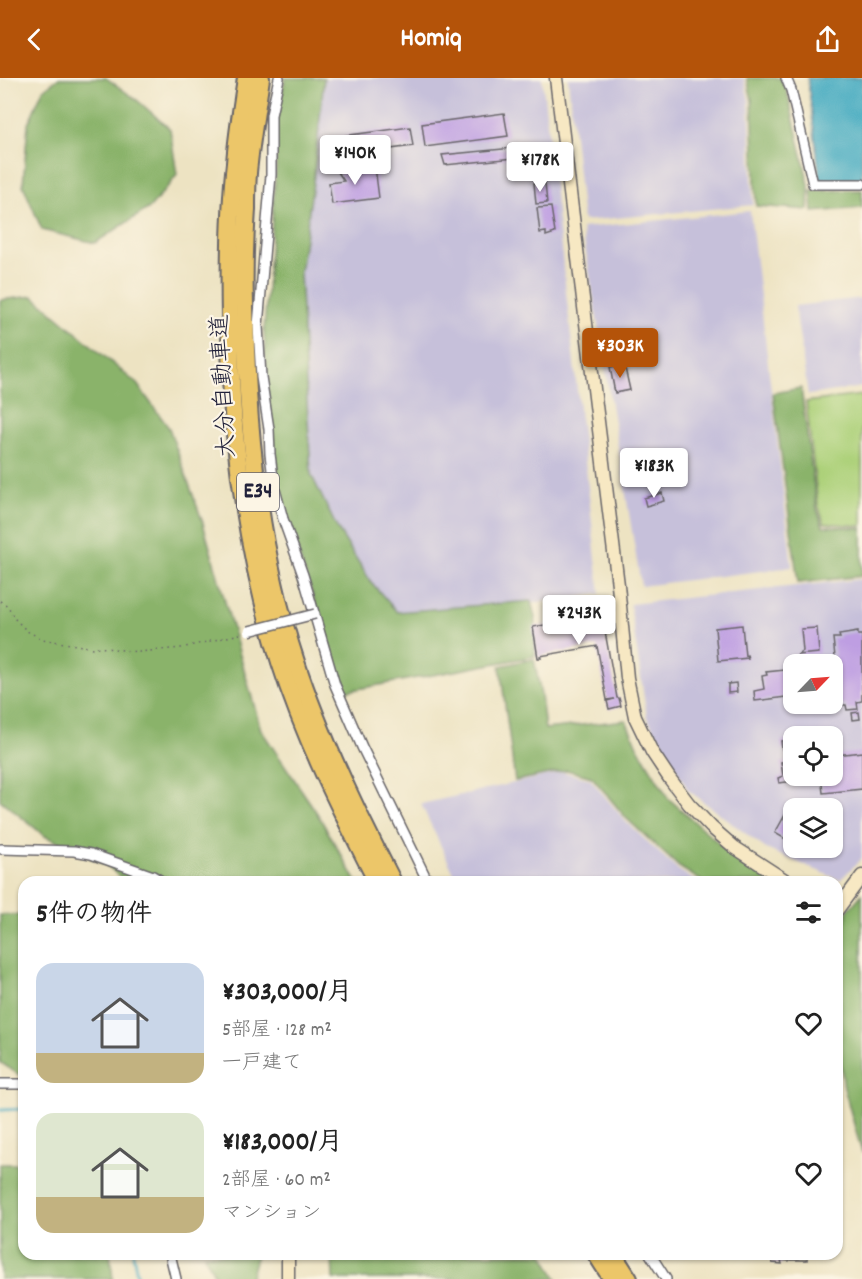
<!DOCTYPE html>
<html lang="ja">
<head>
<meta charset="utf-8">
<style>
  :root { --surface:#fff; --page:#f2f2f2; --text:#222; --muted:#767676; --accent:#b45309 }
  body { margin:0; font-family:Dekko,"Klee One",sans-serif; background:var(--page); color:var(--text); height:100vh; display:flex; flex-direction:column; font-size:22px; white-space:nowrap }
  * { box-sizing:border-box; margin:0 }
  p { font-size:20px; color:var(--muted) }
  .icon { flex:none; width:33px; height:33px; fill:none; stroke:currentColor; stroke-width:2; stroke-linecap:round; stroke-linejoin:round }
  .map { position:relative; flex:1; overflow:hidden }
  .sheet { position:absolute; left:18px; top:798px; width:825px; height:384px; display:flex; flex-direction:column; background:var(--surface); border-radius:18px; box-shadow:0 2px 4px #0004 }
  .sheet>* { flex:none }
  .needle { width:39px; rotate:65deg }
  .fabs { position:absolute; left:783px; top:576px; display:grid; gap:12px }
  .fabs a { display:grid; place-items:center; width:60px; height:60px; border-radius:12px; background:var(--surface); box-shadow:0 2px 4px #0004; font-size:30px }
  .price { position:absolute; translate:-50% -51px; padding:0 14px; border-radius:6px; background:#fff; color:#222; font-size:20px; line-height:39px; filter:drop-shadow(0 2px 3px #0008) }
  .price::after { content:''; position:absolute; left:50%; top:36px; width:18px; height:14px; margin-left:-9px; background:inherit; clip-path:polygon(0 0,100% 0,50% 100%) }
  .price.selected { background:var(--accent); color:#fff }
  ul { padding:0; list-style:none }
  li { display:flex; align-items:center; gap:18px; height:150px; padding:0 18px }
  li span { display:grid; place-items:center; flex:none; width:168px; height:120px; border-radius:18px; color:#555 }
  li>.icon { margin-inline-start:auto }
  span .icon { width:72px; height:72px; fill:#fffc; stroke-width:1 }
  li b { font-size:26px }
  h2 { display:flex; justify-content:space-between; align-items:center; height:72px; padding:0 18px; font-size:26px }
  header { display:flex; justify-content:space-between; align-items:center; height:78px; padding:0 18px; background:var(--accent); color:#fff; font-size:27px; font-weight:800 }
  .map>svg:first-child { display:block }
  .industrial { fill:#c6c0da; fill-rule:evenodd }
  .green { fill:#add17a; stroke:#687a5a; stroke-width:1.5 }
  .forest { fill:#8ab36a; stroke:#566a52; stroke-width:1.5 }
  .water { fill:#3fa9c0; stroke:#30667e; stroke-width:1.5 }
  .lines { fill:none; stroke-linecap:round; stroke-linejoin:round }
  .stream { stroke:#3fa9c0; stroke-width:3 }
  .building { fill:#be9ee2 }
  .street-casing { stroke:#69666a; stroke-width:12 }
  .secondary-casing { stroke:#69666a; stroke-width:15 }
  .highway-casing { stroke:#69666a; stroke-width:20 }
  .path { stroke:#69666a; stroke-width:1.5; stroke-dasharray:1.5 4.5; stroke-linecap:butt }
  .street { stroke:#fff; stroke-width:9 }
  .secondary { stroke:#f7e8c3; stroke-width:12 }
  .highway { stroke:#ecc669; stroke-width:16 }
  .street-bridge-casing { stroke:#69666a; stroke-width:12; stroke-linecap:butt }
  .street-bridge { stroke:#fff; stroke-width:9 }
  .labels { text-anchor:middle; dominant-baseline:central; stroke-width:4.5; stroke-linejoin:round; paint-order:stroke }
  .shield { fill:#fcf5e5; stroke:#63616e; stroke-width:1.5 }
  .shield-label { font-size:22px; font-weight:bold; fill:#22223b }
  .street-label { font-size:24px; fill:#22223b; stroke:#fcf5e5 }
</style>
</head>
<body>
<header><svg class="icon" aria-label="back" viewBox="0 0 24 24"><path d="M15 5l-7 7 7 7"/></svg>Homiq<svg class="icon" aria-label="share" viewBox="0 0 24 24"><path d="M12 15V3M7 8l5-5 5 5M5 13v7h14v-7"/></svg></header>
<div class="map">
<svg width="862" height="1201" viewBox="0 0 862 1201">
  <rect width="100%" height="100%" fill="#fcf5e5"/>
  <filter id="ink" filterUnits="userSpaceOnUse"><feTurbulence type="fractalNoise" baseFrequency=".0167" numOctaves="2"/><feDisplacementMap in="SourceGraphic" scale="12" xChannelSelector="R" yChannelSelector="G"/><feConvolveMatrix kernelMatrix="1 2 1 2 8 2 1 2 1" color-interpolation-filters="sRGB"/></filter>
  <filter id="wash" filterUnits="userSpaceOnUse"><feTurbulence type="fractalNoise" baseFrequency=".008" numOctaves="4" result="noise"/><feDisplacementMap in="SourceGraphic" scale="24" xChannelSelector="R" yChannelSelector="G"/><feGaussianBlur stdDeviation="1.35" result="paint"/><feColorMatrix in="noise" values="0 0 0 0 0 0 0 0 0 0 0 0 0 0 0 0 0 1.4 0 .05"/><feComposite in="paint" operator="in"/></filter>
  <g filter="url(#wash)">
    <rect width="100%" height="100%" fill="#ede3c2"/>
    <g class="industrial">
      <polygon points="314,0 542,0 600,516 382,546 299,403 289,223"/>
      <polygon points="568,0 744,0 749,23 753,127 583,143"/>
      <polygon points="750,133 792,489 641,508 582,150"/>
      <polygon points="862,220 862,309 808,317 795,228"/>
      <path d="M862,501v279l-22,22 -74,-31 -78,-59 -41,-72 -17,-114zM794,586h38v40h-38zM794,658h38v40h-38zM794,730h38v40h-38z"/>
      <polygon points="563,694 590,701 627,745 677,791 697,804 458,804 421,726"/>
    </g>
    <polygon class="green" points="862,317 862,448 824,445 818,427 806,324"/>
    <g class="forest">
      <polygon points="59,0 106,0 137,22 170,51 177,97 151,129 95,165 42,152 23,107 28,46 43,12"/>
      <polygon points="285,0 324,0 314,98 300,195 311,396 337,450 371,504 397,534 531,523 535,539 535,578 347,613 341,605 311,512 282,430 267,317 264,252 276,90 276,48"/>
      <polygon points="747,0 781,0 787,13 809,107 808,132 756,128 752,22"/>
      <polygon points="862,112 862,130 813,134 811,113"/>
      <polygon points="33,218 137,306 169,350 203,445 261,652 317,735 357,804 127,804 106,787 45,758 0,722 0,222"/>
      <polygon points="801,310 817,431 823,448 862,450 862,498 798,505 773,315"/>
      <polygon points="534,581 541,617 545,651 626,642 637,668 668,720 723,769 775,804 703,804 679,789 626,740 592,699 567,692 515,703 500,588"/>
      <polygon points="862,816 862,1075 844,1010 837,958 837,872 848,832"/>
      <polygon points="0,837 24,837 24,1000 0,984"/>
      <polygon points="0,1086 24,1086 24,1176 110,1176 113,1201 0,1201"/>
      <polygon points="204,1176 257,1176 250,1201 216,1200"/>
      <polygon points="332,1176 543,1176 557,1201 333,1201"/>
    </g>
    <polygon class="water" points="807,0 862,0 862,101 820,102 808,4"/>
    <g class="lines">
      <g class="stream">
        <polyline points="0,1032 24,1031"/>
        <polyline points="133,1176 138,1201"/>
      </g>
    </g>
    <g id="blocks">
      <g class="building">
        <polygon points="504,35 508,58 425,69 422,46"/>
        <polygon points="410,49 413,68 330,79 327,60"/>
        <polygon points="513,70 514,80 445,87 442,77"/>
        <polygon points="375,89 379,120 332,126 329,105 344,103 338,94"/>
        <polygon points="534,105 545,105 547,125 536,126"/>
        <polygon points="551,129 555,155 546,158 546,154 540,155 537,130"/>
        <polygon points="623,287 623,291 625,290 630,312 615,315 610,289"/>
        <polygon points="662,415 664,423 646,428 644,420"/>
        <polygon points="602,537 617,620 619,620 621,628 609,631 607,623 614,621 607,622 597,568 540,578 541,580 538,580 533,549"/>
        <polygon points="742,547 745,578 747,577 748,580 718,583 715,550"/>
        <polygon points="817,550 819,575 797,577 803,573 801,551"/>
        <polygon points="858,554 858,557 862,557 862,623 857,624 858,631 847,632 846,627 840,627 833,560 840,560 839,557"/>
        <polygon points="794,591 794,618 755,623 754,613 764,611 762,598 767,597 766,594"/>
        <polygon points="736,605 737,614 728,615 728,606"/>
        <polygon points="859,634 860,641 853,642 852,635"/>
        <polygon points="794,662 794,670 782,671 781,663"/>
        <polygon points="862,674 862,711 823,715 821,698 832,698 832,691 837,691 836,677"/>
        <polygon points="794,683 794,698 817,698 818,701 810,702 807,704 803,702 779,705 778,700 783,698 781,684"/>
        <polygon points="785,737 794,742 794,766 775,755"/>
        <polygon points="773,1176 790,1176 789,1183 781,1182 782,1186 772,1185"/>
        <rect x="791" y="1176" width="16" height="6"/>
      </g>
    </g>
  </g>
  <g filter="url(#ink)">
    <use href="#blocks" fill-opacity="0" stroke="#69666a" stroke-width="1.5"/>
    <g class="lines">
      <defs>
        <g id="street">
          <polyline points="279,0 271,37 271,97 258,248 261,299 269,351 270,376 274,408 283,441 303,497 335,607 362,669 428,804"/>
          <polyline points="786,0 791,12 813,106 862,106"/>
          <polyline points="1,771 74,773 91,776 153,798 163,804"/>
          <polyline points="0,1006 24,1006"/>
          <polyline points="170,1176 176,1201"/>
          <polyline points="650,1176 666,1201"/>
        </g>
        <g id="secondary">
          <polyline points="556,0 618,507 627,600 635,639 652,674 670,701 689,726 711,749 734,769 788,804"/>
          <polyline points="837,832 862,798"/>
          <polyline points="288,1176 288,1201"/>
        </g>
        <g id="highway">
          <path d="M246,0c-4,28 -9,57 -11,85 -6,52 -6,103 -5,155 0,39 1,79 5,117 8,77 22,154 45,227 24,76 61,149 97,220"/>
          <path d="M261,0c-4,28 -9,57 -12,85 -2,15 -2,31 -2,46 -2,32 -3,63 -2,95 1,120 13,243 51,358 25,76 60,149 97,220"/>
          <polyline points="596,1176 612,1201"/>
          <polyline points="613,1176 629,1201"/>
        </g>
      </defs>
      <use href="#street" class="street-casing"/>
      <use href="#secondary" class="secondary-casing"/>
      <use href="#highway" class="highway-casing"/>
      <polyline class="path" points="0,523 8,528 14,540 27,553 42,561 93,570 97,569 139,574 181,570 240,556"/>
      <use href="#street" class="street"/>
      <use href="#secondary" class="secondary"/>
      <use href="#highway" class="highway"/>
      <defs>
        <polyline id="street-bridge" points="249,553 315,536"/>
      </defs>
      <use href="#street-bridge" class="street-bridge-casing"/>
      <use href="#street-bridge" class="street-bridge"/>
    </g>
  </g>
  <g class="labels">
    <rect class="shield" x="237" y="395" width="42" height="38" rx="4.5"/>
    <g class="shield-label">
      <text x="258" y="414">E34</text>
    </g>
    <g class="street-label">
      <text transform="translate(225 308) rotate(-93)">大分自動車道</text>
    </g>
  </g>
</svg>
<div class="fabs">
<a><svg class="needle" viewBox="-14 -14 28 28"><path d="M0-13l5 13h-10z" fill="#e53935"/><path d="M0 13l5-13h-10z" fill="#767676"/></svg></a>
<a><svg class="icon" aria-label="locate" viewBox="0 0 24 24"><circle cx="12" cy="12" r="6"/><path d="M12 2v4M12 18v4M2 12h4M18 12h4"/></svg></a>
<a><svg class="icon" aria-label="layers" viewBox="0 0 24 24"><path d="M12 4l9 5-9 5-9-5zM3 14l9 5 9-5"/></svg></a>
</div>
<b class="price" style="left:355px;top:108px">¥140K</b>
<b class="price" style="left:540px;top:115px">¥178K</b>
<b class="price selected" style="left:620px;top:301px">¥303K</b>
<b class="price" style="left:654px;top:421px">¥183K</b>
<b class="price" style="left:579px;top:568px">¥243K</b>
<section class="sheet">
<h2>5件の物件<svg class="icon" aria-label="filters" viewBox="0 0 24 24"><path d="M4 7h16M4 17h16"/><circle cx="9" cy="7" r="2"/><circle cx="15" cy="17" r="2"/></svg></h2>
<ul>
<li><span style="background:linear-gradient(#c9d6e8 75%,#c2b280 0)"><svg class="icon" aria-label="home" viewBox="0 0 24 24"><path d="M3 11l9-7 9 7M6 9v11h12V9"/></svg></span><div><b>¥303,000/月</b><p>5部屋 · 128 m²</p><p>一戸建て</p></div><svg class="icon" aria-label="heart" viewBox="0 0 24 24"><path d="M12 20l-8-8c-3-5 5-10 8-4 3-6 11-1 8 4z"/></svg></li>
<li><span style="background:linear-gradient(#dfe7d0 70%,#c2b280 0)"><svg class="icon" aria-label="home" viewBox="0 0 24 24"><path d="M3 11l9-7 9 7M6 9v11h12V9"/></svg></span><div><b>¥183,000/月</b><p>2部屋 · 60 m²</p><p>マンション</p></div><svg class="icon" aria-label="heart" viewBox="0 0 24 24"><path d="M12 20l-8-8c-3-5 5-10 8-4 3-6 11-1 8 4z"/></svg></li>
</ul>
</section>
</div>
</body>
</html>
